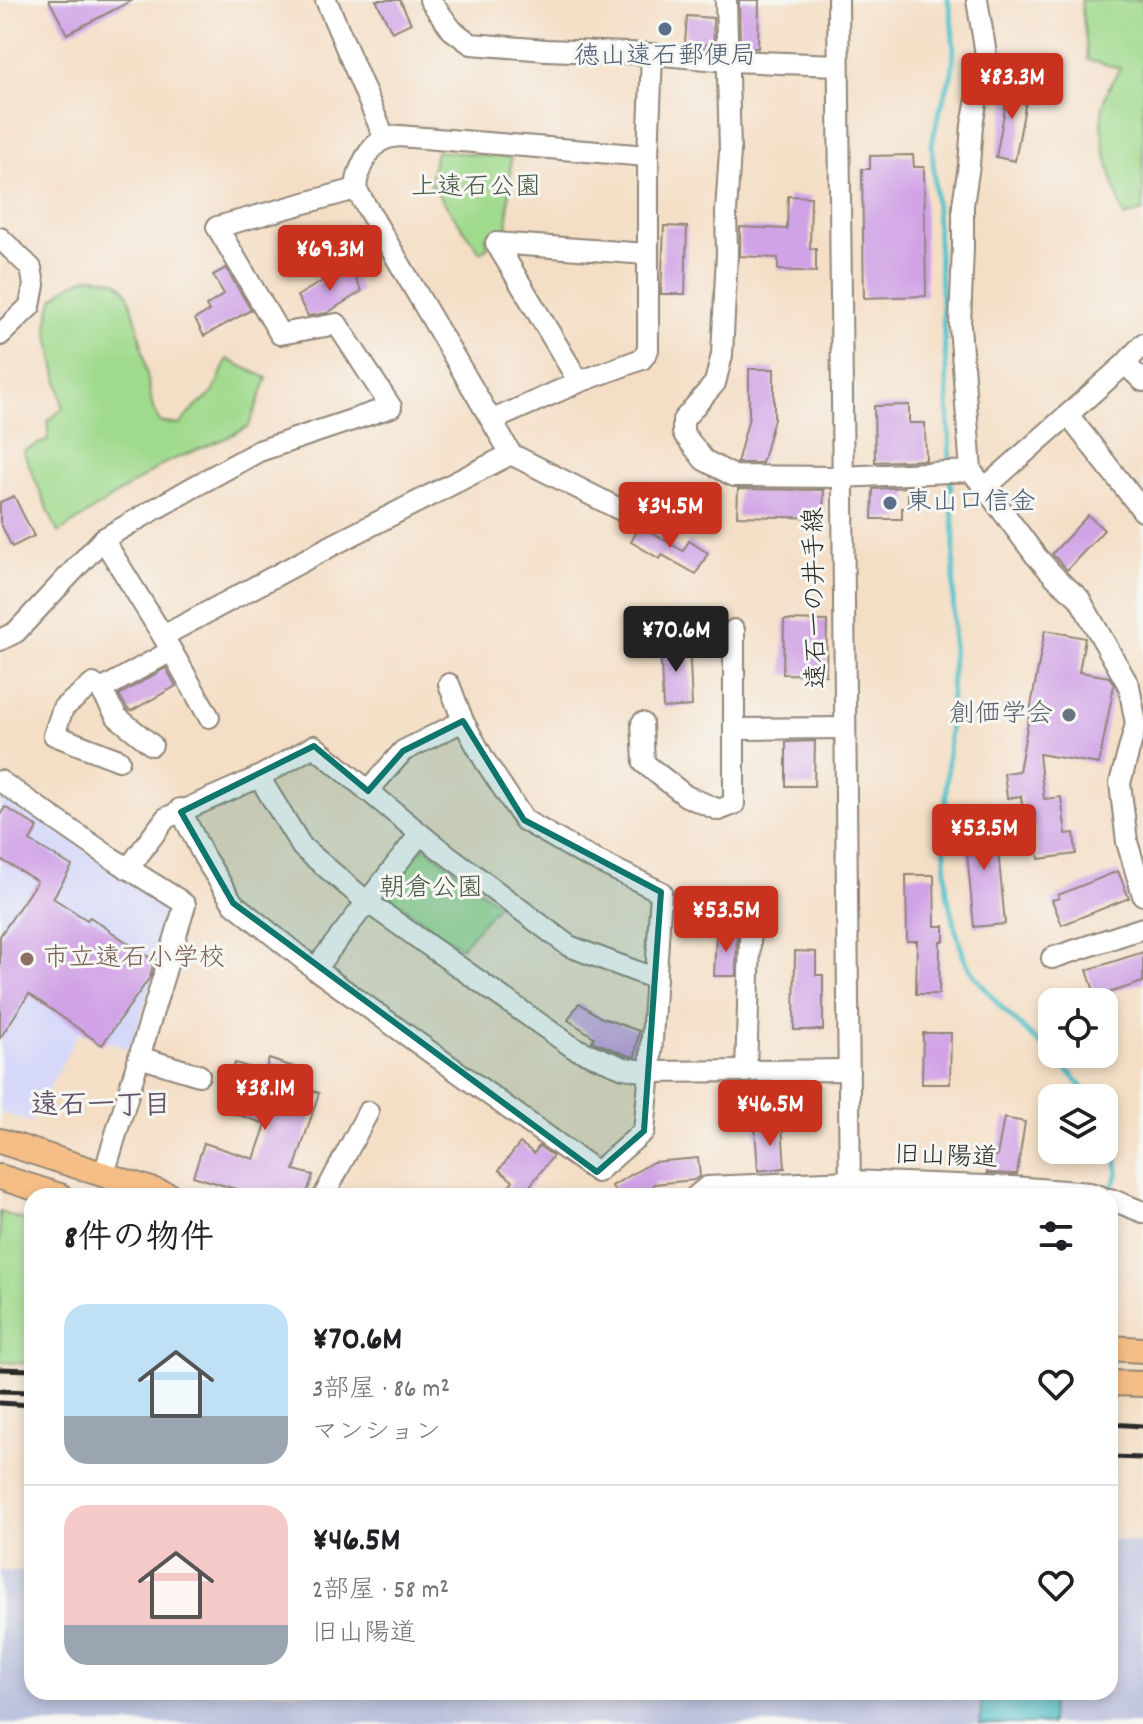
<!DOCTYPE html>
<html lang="ja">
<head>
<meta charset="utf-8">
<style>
  :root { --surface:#fff; --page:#f6f6f6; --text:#202124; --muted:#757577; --line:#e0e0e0; --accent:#c8321e }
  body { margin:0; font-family:Dekko,"Klee One",sans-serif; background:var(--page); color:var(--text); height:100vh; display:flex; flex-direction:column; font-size:30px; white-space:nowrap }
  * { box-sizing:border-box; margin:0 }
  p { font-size:26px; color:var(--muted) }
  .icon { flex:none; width:44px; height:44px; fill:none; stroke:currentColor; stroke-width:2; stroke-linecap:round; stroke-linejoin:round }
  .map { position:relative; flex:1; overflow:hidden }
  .sheet { position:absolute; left:24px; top:1188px; width:1094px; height:512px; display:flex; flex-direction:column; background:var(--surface); border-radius:24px; box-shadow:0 4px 12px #0003 }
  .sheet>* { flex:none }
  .buttons { position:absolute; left:1038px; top:988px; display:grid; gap:16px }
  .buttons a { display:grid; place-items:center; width:80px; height:80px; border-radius:16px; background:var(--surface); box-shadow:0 4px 12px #0003; font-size:40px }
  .price { position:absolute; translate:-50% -68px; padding:0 18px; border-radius:8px; background:var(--accent); color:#fff; font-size:26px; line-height:52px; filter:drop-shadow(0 2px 4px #0008) }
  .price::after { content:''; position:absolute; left:50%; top:48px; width:24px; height:18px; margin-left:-12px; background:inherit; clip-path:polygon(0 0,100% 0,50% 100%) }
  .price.current { background:#222; color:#fff }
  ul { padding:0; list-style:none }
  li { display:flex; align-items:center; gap:24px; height:200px; padding:0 40px }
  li+li { border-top:2px solid var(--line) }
  li span { display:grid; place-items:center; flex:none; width:224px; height:160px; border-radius:24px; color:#555 }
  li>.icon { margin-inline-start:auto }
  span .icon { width:96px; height:96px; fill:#fffc; stroke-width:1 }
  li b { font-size:34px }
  h2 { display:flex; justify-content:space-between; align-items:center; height:96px; padding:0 40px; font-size:34px }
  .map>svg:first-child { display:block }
  .built { fill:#d5d8f9 }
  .industrial { fill:#bdc3de }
  .green { fill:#a0da8d; stroke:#66825c; stroke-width:2 }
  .water { fill:#54c2ca; stroke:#40767a; stroke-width:2 }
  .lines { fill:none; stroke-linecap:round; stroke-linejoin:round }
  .stream { stroke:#54c2ca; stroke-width:5 }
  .building { fill:#d0a2e6 }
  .minor-casing { stroke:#908578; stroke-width:24 }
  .major-casing { stroke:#908578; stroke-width:28 }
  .minor { stroke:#fff; stroke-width:20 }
  .major { stroke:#f6be87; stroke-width:24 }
  .rail { stroke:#2b2b2b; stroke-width:5 }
  .marked { fill:#0f766e; fill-opacity:0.2; stroke:#0f766e; stroke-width:6; stroke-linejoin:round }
  .service-dot { fill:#5c6f8a; stroke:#f6f6f2; stroke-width:3 }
  .worship-dot { fill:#6b7280; stroke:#f6f6f2; stroke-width:3 }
  .education-dot { fill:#8d6e63; stroke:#f6f6f2; stroke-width:3 }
  .labels { text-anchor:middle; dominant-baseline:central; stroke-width:6; stroke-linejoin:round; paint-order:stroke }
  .service-label { font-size:26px; fill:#4e5e75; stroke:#f6f6f2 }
  .park-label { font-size:26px; fill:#485744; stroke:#f6f6f2 }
  .street-label { font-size:26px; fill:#2b2b2b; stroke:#f6f6f2 }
  .worship-label { font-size:26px; fill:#5b616d; stroke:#f6f6f2; text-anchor:end }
  .education-label { font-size:26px; fill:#785e54; stroke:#f6f6f2; text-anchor:start }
  .neighbourhood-label { font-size:28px; font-weight:bold; fill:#65556c; stroke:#f6f6f2 }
</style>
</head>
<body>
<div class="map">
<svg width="1143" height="1724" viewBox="0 0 1143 1724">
  <rect width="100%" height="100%" fill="#f6f6f2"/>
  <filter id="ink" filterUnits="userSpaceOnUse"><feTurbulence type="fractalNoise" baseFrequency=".0125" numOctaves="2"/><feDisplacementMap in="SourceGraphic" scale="16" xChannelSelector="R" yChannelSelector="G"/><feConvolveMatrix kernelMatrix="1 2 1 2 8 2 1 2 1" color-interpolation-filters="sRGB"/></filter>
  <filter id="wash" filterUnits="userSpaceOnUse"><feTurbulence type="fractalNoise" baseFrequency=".006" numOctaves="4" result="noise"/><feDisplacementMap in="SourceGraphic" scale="32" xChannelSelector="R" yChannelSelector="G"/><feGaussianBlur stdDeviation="1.8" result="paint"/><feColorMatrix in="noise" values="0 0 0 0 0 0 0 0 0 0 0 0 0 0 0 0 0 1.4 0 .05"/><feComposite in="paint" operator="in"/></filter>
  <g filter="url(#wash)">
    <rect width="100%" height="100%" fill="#f4dfc6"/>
    <polygon class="built" points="0,789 171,911 132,1050 79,1032 31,1122 0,1112"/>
    <g class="industrial">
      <polygon points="1110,1540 1143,1543 1143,1724 1051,1724 1052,1692 1110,1692"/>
      <polygon points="0,1571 32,1572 32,1692 982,1692 980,1724 0,1724"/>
    </g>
    <g class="green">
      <path d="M1081,0h62v211l-19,6c-11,-39 -30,-80 -19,-120 3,-10 10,-20 15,-29l-32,-8z"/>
      <polygon points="436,151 511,157 507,237 486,238 488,247 480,252 430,183"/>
      <path d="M88,277c12,1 26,0 35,10 14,14 25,97 30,121l7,14 20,3 10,-13 23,-19 14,-34 40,19 -18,48 -23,12 -61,25 -107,70 -35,-82 25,-11v-19l15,-13 -16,-83 6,-26 14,-12z"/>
      <polygon points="424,846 498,904 461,948 386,894"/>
      <polygon points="0,1212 32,1223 32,1364 0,1362"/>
    </g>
    <polygon class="water" points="982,1692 1052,1692 1051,1724 980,1724"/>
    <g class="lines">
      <g class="stream">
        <polyline points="948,0 951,14 954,51 952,73 938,116 932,144 948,400 950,467"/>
        <polyline points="950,477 954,535 953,654 944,837 947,893 953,920 964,958 973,974 1001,1007 1071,1074 1092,1098"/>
        <polyline points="1104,1114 1115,1137 1118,1173 1110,1193"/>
      </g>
    </g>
    <g id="blocks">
      <g class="building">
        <polygon points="49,0 133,0 67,34"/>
        <polygon points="376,0 400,0 411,23 392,32"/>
        <polygon points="739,0 759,0 758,48 740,48"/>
        <polygon points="687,16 713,18 714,45 685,43"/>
        <polygon points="1010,81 1029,85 1015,161 996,157"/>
        <polygon points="913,155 914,167 924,167 926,296 864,298 862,169 870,169 870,156"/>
        <polygon points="788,196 811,197 810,249 816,249 816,272 778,270 778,258 740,256 740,227 787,229"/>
        <polygon points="664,226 687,227 685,294 661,294"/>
        <polygon points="348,266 362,291 327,313 308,316 297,296"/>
        <polygon points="226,268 251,310 204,336 195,319 209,311 206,306 224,294 213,275"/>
        <polygon points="749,369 774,369 774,419 762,463 737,463 749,417"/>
        <polygon points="909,405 909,423 925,423 926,460 875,462 874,406"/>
        <polygon points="908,487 908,508 902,508 902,519 872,519 873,489"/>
        <polygon points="738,489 824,490 823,518 737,516"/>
        <polygon points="14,496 34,536 12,547 0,522 0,502"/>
        <polygon points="1088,515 1104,530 1067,570 1052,554"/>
        <polygon points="640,526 683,551 689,541 708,553 696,574 662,555 660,559 631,542"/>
        <polygon points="784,620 827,621 826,675 783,674"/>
        <polygon points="1045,630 1085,638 1079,672 1109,677 1114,685 1099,764 1039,754 1044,799 1061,797 1066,834 1074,833 1076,854 1039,859 1035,826 1025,827 1021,796 1007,798 1004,773 1019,771"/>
        <polygon points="689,641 692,706 663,708 660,642"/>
        <polygon points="166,668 176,686 131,711 127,708 119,695"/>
        <polygon points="815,741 814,786 786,786 786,742"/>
        <polygon points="5,807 38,827 30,841 72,866 53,898 87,920 90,917 154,961 150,977 102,1045 29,994 0,1038 0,936 37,881 0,859 0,815"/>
        <polygon points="995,818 1005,924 974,927 964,821"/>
        <polygon points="1118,871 1129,898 1062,925 1052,900 1059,898 1058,895"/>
        <polygon points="906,875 934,875 935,926 944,926 944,941 940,941 939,994 916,994 917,941 907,941"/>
        <polygon points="722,930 737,930 736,976 714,976 716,934 722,934"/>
        <polygon points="795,951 816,952 816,975 823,975 823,1030 794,1030"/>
        <polygon points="1143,952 1143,982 1096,997 1087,970"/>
        <polygon points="579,1003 600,1017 639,1031 635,1057 627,1055 592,1041 594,1037 568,1020"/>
        <polygon points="923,1033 951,1033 950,1084 922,1084"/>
        <polygon points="269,1059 312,1073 307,1089 319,1093 294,1170 313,1175 306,1196 258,1196 193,1176 204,1143 254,1159 266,1124 220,1109 235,1063 265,1072"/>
        <polygon points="1004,1118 1025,1122 1017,1174 987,1173 988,1155 997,1156"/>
        <polygon points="782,1126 785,1168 758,1171 755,1128"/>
        <polygon points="520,1143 534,1153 539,1146 553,1156 522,1196 515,1196 506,1190 513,1181 499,1170"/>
        <polygon points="698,1158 700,1176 694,1180 654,1184 653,1189 640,1196 617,1196 612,1186 653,1162"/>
      </g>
    </g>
  </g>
  <g filter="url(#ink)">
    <use href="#blocks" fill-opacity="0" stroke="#908578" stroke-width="2"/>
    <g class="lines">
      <defs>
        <g id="minor">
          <polyline points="326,0 385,139"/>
          <polyline points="430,0 452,30 471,44 546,50 652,54 729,61 838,65"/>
          <polyline points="726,0 730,151 726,212 727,254 722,355 715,383 683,420 683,433 704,460 734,476 841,477 971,471"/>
          <polyline points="838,0 850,1196"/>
          <polyline points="977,0 985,48 986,69 978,93 972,125 969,165 963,205 963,247 960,326 971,471 985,488 1036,556 1056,578 1079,598 1129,686 1136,724 1120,783 1127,842 1143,895"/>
          <polyline points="0,238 31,268 34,285 30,306 0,335"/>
          <polyline points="1125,364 1143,381"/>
          <polyline points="579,382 496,243 647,254"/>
          <polyline points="1068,415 1143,511"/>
          <polyline points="493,420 579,382 642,359 648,350 648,156 652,54"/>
          <polyline points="985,488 1125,364 1143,344"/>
          <path d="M625,512l-114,-58 -155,-265c1,-18 12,-43 29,-50 5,-2 9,-2 14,-3l249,20"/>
          <polyline points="103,539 163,636 331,546 511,454"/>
          <polyline points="163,636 209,717"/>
          <polyline points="0,640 16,632 103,539 190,489 259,451 391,407 337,324 280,334 217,227 356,189"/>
          <polyline points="101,690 171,651"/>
          <polyline points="642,723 644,763 686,796 719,810 734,804 734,630"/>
          <polyline points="734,729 845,728"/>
          <polyline points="119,760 54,735 63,708 93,684 101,690 117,717 152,745"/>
          <polyline points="259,777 302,847 367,902 574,1048 624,1068 650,1072 849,1070"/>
          <polyline points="0,781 110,857 179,900 185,905 104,1174"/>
          <polyline points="368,791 403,751 463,721"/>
          <polyline points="180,809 204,857 233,903 315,969 597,1172 644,1131 650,1072 661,892 581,853 524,820 485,761 463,721 449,684"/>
          <polyline points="128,869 166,818 259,777 314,746 429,841 569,946 656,979"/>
          <polyline points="1052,958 1143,928"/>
          <polyline points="315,969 420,834"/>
          <polyline points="139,1057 199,1075"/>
          <polyline points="746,1072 751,909"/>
          <polyline points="324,1196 368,1112"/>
          <polyline points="696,1196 707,1187 850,1181 1012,1187 1090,1193 1100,1196"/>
          <polyline points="1110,1199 1143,1212"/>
        </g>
        <g id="major">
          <polyline points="0,1141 170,1196"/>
          <polyline points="0,1177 60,1196"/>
          <polyline points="1110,1348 1143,1350"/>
          <polyline points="1110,1383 1143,1384"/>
        </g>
      </defs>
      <use href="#minor" class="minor-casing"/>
      <use href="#major" class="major-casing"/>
      <use href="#minor" class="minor"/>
      <use href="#major" class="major"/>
      <g class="rail">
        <polyline points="0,1369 32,1370"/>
        <polyline points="0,1391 32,1392"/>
        <polyline points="0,1403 32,1405"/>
        <polyline points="1110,1424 1143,1426"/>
        <polyline points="1110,1457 1143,1458"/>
      </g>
    </g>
  </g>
  <path class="marked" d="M463,721l61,99 137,72 -17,239 -47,41 -364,-269 -52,-91 133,-66 54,45 35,-40z"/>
  <g class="service-dot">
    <circle cx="665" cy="29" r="8"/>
    <circle cx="890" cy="503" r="8"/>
  </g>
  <circle class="worship-dot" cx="1069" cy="715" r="8"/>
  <circle class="education-dot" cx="27" cy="959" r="8"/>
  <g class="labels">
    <g class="service-label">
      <text x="665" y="57">徳山遠石郵便局</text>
      <text x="906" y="503" text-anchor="start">東山口信金</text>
    </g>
    <g class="park-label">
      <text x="476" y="188">上遠石公園</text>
      <text x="431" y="889">朝倉公園</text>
    </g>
    <g class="street-label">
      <text transform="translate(817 598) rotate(-91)">遠石一の井手線</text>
      <text transform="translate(946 1158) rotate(2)">旧山陽道</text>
    </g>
    <g class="worship-label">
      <text x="1053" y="715">創価学会</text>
    </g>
    <g class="education-label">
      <text x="43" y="959">市立遠石小学校</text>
    </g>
    <g class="neighbourhood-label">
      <text x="101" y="1108">遠石一丁目</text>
    </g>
  </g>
</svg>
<div class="buttons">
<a><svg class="icon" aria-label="locate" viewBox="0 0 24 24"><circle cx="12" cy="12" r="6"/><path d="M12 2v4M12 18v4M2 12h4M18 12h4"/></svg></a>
<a><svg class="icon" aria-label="layers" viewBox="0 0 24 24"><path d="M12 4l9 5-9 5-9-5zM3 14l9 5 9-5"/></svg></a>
</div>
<b class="price" style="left:1012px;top:121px">¥83.3M</b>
<b class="price" style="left:330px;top:293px">¥69.3M</b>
<b class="price" style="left:670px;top:550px">¥34.5M</b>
<b class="price current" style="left:676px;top:674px">¥70.6M</b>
<b class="price" style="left:984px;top:872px">¥53.5M</b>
<b class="price" style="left:726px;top:954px">¥53.5M</b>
<b class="price" style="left:265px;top:1132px">¥38.1M</b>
<b class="price" style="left:770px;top:1148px">¥46.5M</b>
<section class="sheet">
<h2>8件の物件<svg class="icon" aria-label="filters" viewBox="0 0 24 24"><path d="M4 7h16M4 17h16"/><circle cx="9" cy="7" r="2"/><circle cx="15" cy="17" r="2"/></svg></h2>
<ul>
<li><span style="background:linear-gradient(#bfe0f5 70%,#9aa5b1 0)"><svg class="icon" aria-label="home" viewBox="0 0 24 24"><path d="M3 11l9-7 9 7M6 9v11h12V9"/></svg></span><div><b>¥70.6M</b><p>3部屋 · 86 m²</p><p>マンション</p></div><svg class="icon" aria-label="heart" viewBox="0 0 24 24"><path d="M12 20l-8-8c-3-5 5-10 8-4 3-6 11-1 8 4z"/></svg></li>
<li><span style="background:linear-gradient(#f6c9c9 75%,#9aa5b1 0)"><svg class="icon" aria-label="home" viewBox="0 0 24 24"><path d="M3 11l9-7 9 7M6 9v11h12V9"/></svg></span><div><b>¥46.5M</b><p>2部屋 · 58 m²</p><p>旧山陽道</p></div><svg class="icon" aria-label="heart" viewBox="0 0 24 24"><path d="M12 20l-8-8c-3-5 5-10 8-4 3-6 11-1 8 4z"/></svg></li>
</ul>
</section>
</div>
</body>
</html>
